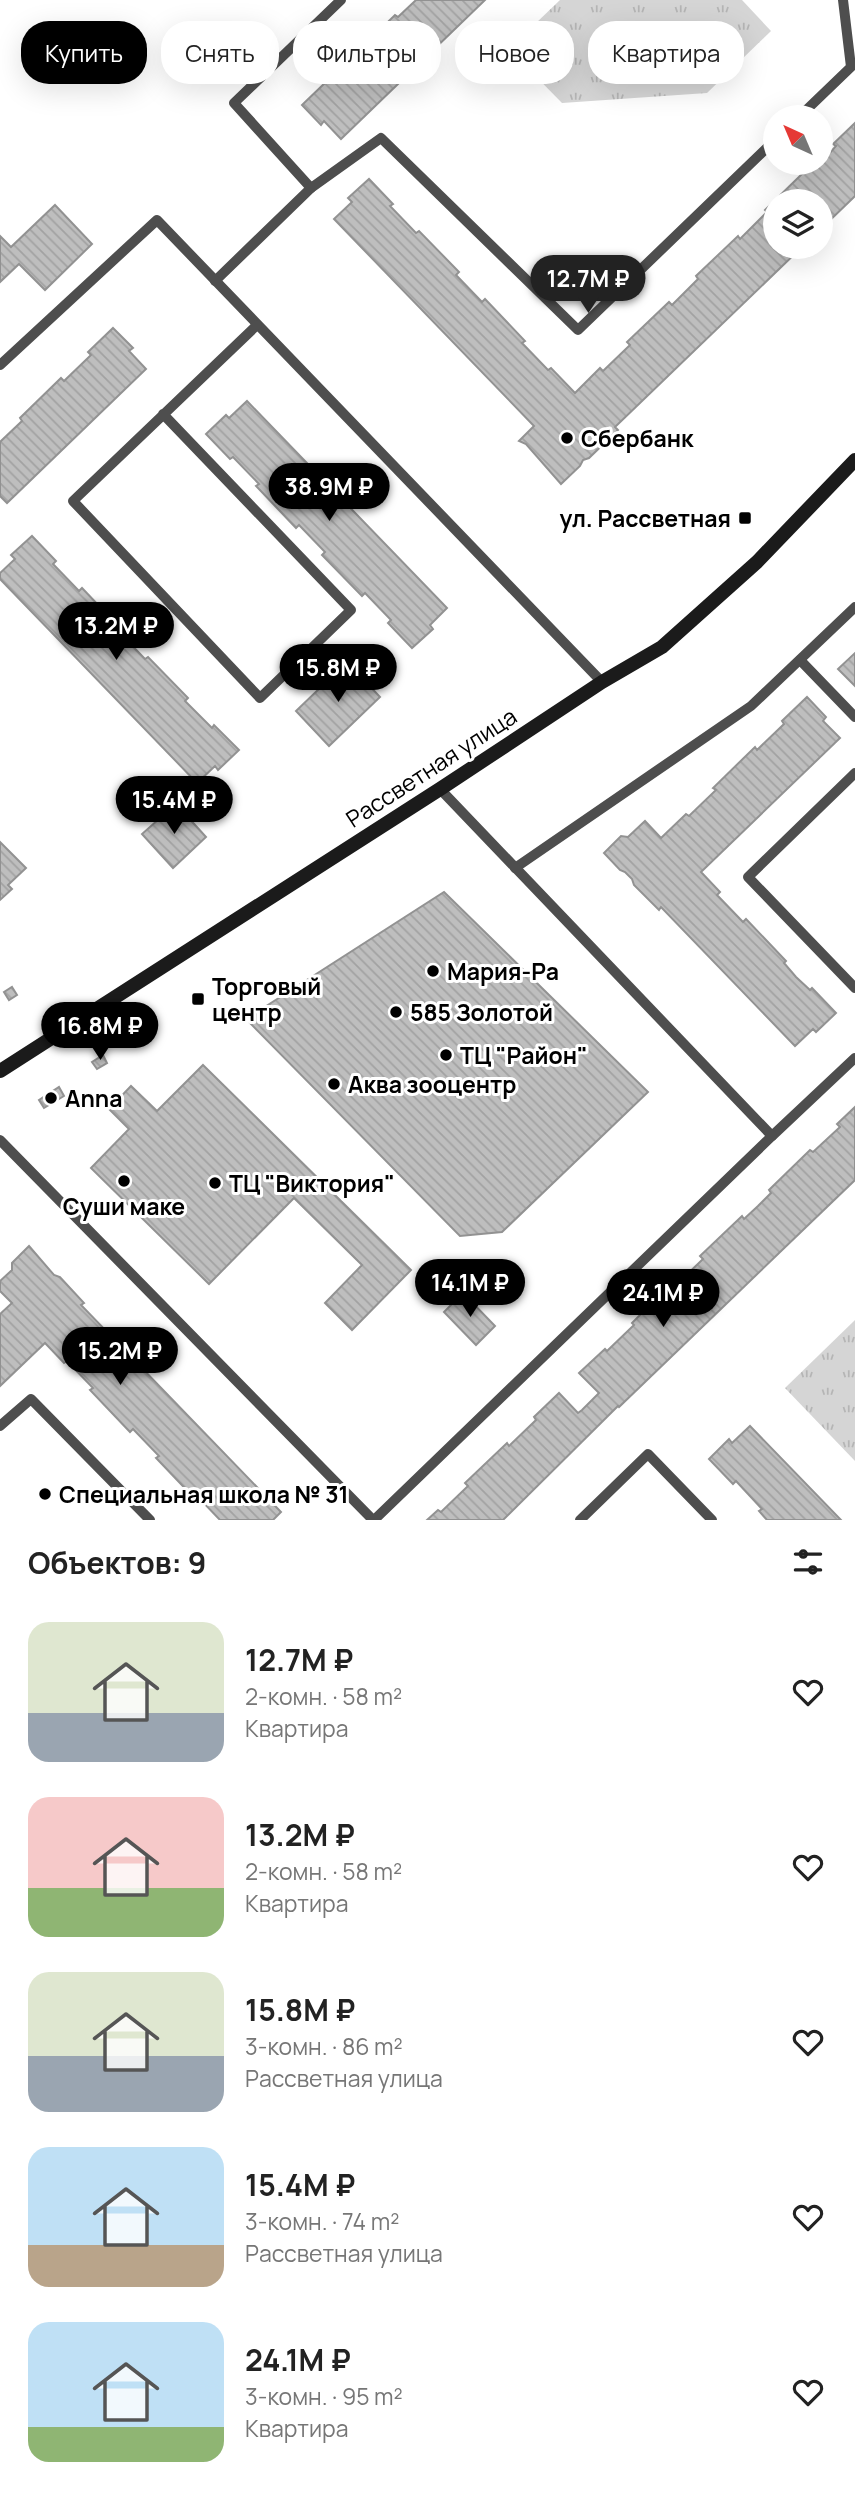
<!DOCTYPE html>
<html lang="ru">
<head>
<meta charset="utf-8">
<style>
  :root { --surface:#fff; --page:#f6f6f6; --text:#222; --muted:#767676; --accent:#000 }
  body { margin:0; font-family:Manrope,sans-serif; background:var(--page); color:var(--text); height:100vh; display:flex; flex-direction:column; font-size:26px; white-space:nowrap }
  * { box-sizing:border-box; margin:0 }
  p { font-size:23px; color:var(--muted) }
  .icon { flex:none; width:38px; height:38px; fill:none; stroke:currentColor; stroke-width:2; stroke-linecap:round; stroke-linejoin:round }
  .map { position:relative; height:1520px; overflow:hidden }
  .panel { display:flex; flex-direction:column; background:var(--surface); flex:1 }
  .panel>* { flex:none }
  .top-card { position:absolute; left:21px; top:21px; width:814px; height:63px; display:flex; gap:14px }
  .needle { width:46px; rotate:316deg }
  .buttons { position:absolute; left:763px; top:105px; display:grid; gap:14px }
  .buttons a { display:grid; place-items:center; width:70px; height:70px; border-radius:50%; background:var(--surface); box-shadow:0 7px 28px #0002; font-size:35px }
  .price { position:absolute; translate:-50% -60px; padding:0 16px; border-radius:24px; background:var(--accent); color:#fff; font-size:23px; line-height:46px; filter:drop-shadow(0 2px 4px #0008) }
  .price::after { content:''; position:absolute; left:50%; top:42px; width:21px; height:16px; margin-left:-10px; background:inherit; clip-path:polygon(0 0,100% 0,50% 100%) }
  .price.active { background:#222; color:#fff }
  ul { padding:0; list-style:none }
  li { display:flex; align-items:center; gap:21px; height:175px; padding:0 28px }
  li span { display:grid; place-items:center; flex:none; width:196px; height:140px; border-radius:21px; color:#555 }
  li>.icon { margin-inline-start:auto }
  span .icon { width:84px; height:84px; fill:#fffc; stroke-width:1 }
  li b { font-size:30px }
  h2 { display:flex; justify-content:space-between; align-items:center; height:84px; padding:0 28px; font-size:30px }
  .pill { padding:0 24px; border-radius:28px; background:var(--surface); box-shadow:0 7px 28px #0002; font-size:24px; line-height:63px }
  .pill.active { background:var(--accent); color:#fff }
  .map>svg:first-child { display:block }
  .park { fill:url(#park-tufts) }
  .building { fill:url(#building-back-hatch); stroke:#929292; stroke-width:2 }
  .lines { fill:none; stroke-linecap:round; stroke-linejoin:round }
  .lane { stroke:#4e4e4e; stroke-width:10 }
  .secondary { stroke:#1b1b1b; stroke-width:14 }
  .poi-dot { fill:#000; stroke:#fff; stroke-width:2.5 }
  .labels { text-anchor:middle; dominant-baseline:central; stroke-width:6; stroke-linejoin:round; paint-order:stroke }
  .poi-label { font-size:23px; font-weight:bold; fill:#000; stroke:#fff; text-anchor:start }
  .street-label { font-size:23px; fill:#000; stroke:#fff }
</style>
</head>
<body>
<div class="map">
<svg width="855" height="1520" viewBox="0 0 855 1520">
  <defs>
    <pattern id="park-tufts" width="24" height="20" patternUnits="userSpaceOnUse" patternTransform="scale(1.75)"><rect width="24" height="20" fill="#d5d5d5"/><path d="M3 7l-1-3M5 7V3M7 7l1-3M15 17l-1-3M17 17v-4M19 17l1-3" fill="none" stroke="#b5b5b5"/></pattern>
    <pattern id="building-back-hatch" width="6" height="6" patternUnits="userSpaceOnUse" patternTransform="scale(1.75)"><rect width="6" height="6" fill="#bebebe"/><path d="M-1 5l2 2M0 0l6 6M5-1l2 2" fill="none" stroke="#a2a2a2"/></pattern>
  </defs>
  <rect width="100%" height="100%" fill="#fff"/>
  <g class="park">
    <polygon points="560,0 742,0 771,31 707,93 562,103 509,49"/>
    <polygon points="855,1320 855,1461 785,1388"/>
  </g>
  <g class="building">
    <polygon points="416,0 485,0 341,139 324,121 321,125 302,105 327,81 329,83 356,57 354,55 395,15 398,17"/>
    <polygon points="855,123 855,196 821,229 821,201 775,201 775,247 802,247 615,427 618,430 589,458 583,460 580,466 561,484 526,444 519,441 534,426 334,219 352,202 348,198 369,179 393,204 390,206 416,233 419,231 459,272 456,275 482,302 485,299 525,341 522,343 548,370 551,368 575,393 600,368 603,371 630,345 627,342 669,302 672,305 698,279 696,276 738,236 740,239 767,212 765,210 806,170 809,172 821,163 836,146 833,144"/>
    <polygon points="55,205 92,244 45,290 19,264 0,282 0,236 11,247"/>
    <polygon points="113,328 133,348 129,351 146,369 7,503 0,496 0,442 22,421 20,418 61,378 64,381 91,355 88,352"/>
    <polygon points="247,401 447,608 430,625 433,629 412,648 388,623 391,620 365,593 362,596 322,555 325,552 299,525 296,528 256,486 259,484 233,457 230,459 206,434 226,415 229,418"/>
    <polygon points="32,536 56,561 53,564 79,591 82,588 122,630 119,632 145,659 148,657 188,698 185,701 212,728 214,725 239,750 218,770 215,766 197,783 0,579 0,573 15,559 11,555"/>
    <polygon points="855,653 855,686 838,669"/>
    <polygon points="347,662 380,697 329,746 296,711"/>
    <polygon points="807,697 826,717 823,721 840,738 701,872 720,892 717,895 743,922 746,919 786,961 784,963 796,977 810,990 812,988 836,1013 816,1032 813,1029 795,1046 661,907 659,910 634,885 632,879 625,872 620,870 604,853 621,836 628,837 645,821 661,838 686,814 689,816 716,790 713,788 755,747 757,750 784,724 782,721"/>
    <polygon points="176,804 206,837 173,868 142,834"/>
    <polygon points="0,842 26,868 8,885 12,889 0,900"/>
    <polygon points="444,892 648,1092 502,1232 460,1236 246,1019"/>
    <polygon points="12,987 17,995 9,1000 4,992"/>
    <polygon points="103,1055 107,1063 97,1069 92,1062"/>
    <polygon points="203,1065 411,1270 352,1330 325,1303 362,1265 294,1198 209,1284 91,1168 129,1129 109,1109 131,1086 157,1111"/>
    <polygon points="59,1087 64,1096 44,1108 39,1100"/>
    <polygon points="855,1107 855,1180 619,1407 618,1406 503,1520 427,1520 438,1510 441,1512 468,1486 465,1483 507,1443 509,1446 536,1420 534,1417 559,1393 578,1413 582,1410 599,1393 579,1373 605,1349 607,1351 634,1325 632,1323 673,1282 676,1285 703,1259 700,1256 742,1216 744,1219 758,1206 771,1193 769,1190 810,1150 813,1152 840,1127 837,1124"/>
    <polygon points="29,1246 54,1275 60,1277 84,1303 81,1305 281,1512 273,1520 220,1520 199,1498 196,1500 156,1458 159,1456 133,1429 130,1432 90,1390 93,1388 67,1361 64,1363 45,1343 0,1386 0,1314 12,1303 0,1291 0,1281 12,1270 12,1263"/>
    <polygon points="463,1293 495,1326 476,1345 444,1312"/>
    <polygon points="750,1426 841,1520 767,1520 759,1511 762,1509 736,1481 733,1484 709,1459 729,1439 732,1443"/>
  </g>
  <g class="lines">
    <g class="lane">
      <polyline points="799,117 851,67 843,0"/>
      <polyline points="311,188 234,103 341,0"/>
      <polyline points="215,281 311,188 381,138 578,330 775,140"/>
      <polyline points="0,365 157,220 602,682"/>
      <polyline points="163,414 351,610 260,698 73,501 257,325"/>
      <polyline points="800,660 855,717"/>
      <polyline points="855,773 748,877 855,988"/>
      <polyline points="515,868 751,706 855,607"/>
      <polyline points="772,1136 855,1058"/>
      <polyline points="0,1140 373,1520"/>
      <polyline points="0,1426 31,1399 150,1520"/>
      <polyline points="374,1520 772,1136 440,789"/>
      <polyline points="580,1520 648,1454 712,1520"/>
    </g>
    <polyline class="secondary" points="0,1071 440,789 602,682 662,647 757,562 855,460"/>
  </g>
  <g class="poi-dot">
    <circle cx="567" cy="438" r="7"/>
    <rect x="738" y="511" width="14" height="14" rx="3.5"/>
    <circle cx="433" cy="971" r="7"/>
    <rect x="191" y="992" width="14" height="14" rx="3.5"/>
    <circle cx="396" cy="1012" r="7"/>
    <circle cx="446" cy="1055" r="7"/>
    <circle cx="334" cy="1084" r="7"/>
    <circle cx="51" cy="1098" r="7"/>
    <circle cx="124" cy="1181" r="7"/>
    <circle cx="215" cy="1183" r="7"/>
    <circle cx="45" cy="1494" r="7"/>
  </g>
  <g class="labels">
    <g class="poi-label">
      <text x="581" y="438">Сбербанк</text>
      <text x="731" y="518" text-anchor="end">ул. Рассветная</text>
      <text x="447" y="971">Мария-Ра</text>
      <text x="212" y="986">Торговый<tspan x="212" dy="26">центр</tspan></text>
      <text x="410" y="1012">585 Золотой</text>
      <text x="460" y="1055">ТЦ "Район"</text>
      <text x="348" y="1084">Аква зооцентр</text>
      <text x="65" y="1098">Anna</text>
      <text x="229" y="1183">ТЦ "Виктория"</text>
      <text x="124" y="1206" text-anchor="middle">Суши маке</text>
      <text x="59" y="1494">Специальная школа № 31</text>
    </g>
    <g class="street-label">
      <text transform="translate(431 767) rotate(-33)">Рассветная улица</text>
    </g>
  </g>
</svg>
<div class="buttons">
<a><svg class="needle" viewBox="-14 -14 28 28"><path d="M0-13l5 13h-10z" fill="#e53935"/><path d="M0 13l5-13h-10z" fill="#767676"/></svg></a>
<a><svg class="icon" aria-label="layers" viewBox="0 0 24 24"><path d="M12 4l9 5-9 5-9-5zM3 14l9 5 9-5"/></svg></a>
</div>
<b class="price active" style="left:588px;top:315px">12.7M ₽</b>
<b class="price" style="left:329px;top:523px">38.9M ₽</b>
<b class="price" style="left:116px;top:662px">13.2M ₽</b>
<b class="price" style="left:338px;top:704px">15.8M ₽</b>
<b class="price" style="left:174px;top:836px">15.4M ₽</b>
<b class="price" style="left:100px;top:1062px">16.8M ₽</b>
<b class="price" style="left:470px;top:1319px">14.1M ₽</b>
<b class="price" style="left:663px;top:1329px">24.1M ₽</b>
<b class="price" style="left:120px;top:1387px">15.2M ₽</b>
<div class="top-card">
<a class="pill active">Купить</a>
<a class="pill">Снять</a>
<a class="pill">Фильтры</a>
<a class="pill">Новое</a>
<a class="pill">Квартира</a>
</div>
</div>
<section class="panel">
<h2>Объектов: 9<svg class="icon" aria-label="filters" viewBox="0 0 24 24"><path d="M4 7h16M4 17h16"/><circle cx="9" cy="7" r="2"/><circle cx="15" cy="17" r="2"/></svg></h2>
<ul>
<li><span style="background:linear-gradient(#dfe7d0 65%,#9aa5b1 0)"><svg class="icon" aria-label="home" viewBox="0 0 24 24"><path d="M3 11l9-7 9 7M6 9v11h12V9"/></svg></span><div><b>12.7M ₽</b><p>2-комн. · 58 m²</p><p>Квартира</p></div><svg class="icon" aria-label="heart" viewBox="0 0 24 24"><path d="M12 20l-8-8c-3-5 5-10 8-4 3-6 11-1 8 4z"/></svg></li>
<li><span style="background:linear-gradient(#f6c9c9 65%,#8fb573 0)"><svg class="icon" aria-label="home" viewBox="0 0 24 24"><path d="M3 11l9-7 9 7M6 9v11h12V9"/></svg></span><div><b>13.2M ₽</b><p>2-комн. · 58 m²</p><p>Квартира</p></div><svg class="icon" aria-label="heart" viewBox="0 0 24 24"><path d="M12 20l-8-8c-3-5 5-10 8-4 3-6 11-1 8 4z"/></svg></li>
<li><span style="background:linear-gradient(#dfe7d0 60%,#9aa5b1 0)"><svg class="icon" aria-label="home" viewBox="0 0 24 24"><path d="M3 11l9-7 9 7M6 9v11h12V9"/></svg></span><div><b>15.8M ₽</b><p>3-комн. · 86 m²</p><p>Рассветная улица</p></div><svg class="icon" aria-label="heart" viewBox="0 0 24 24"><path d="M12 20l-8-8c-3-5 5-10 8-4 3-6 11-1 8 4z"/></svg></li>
<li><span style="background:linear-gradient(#bfe0f5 70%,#b9a48a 0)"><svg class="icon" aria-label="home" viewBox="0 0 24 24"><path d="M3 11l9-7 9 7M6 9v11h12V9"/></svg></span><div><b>15.4M ₽</b><p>3-комн. · 74 m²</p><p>Рассветная улица</p></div><svg class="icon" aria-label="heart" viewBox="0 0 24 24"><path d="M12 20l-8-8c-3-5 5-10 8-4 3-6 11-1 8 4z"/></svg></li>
<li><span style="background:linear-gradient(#bfe0f5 75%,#8fb573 0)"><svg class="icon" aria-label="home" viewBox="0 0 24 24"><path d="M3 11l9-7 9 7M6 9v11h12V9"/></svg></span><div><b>24.1M ₽</b><p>3-комн. · 95 m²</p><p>Квартира</p></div><svg class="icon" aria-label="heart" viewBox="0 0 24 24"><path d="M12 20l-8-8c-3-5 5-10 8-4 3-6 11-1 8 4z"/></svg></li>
</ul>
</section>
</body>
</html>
